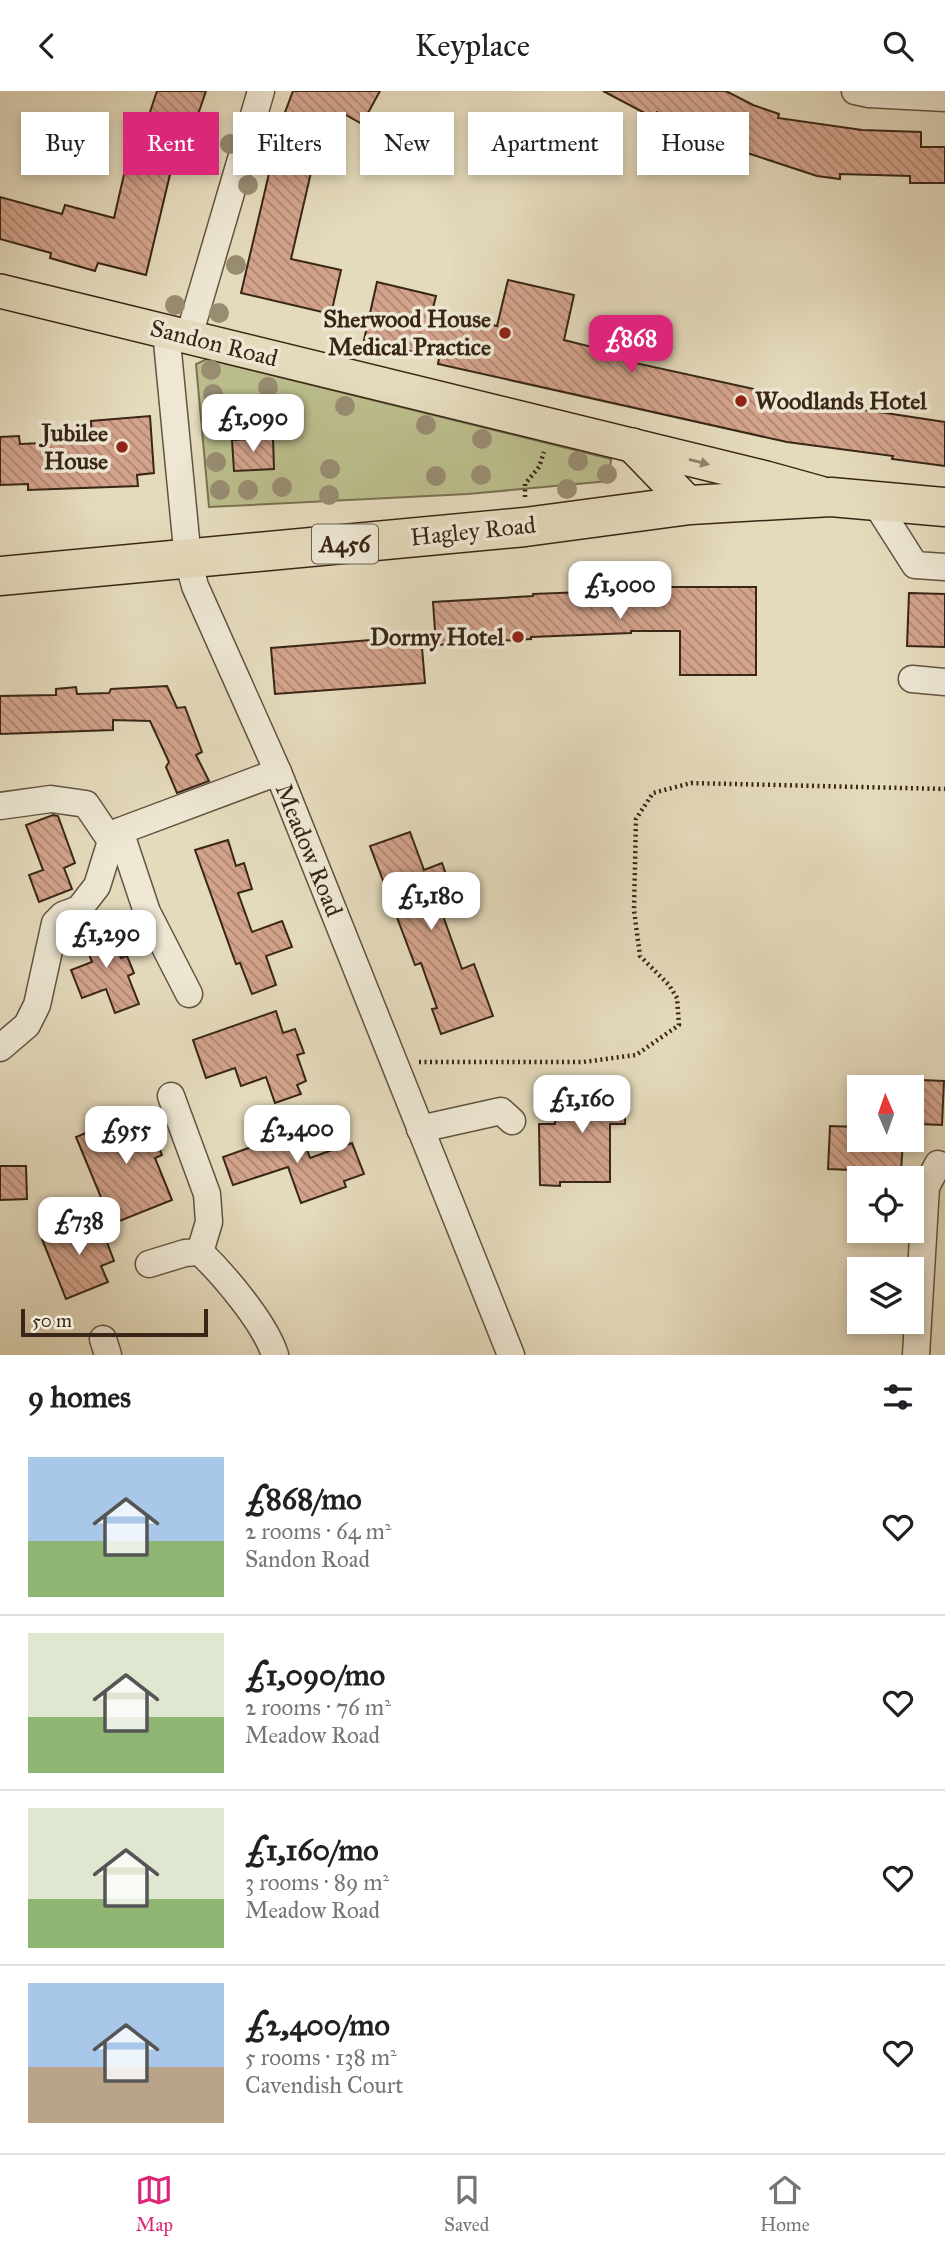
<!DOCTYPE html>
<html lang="en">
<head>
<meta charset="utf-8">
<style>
  :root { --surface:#fff; --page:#f6f6f6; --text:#202124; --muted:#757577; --line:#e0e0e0; --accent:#db2777 }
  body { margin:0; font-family:"IM FELL Great Primer",serif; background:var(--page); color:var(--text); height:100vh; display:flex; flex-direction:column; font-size:26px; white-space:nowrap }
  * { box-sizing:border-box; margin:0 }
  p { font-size:23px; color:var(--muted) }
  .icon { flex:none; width:38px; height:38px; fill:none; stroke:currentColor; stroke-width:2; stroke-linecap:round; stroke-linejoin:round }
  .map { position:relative; height:1264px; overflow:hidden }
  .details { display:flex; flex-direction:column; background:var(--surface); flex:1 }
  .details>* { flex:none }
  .top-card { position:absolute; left:21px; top:21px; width:903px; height:63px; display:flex; gap:14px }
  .needle { width:46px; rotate:358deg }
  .fabs { position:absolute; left:847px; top:984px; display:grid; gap:14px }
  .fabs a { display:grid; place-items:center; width:77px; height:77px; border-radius:0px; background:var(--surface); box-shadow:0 4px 10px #0003; font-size:35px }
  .scale { position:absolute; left:21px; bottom:18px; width:187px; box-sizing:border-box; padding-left:7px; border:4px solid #392616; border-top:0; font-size:19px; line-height:24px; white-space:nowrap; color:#392616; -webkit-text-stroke:5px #ede7d3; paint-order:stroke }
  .price { position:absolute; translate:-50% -60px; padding:0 16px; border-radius:14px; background:#fff; color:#222; font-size:23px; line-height:46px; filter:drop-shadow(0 2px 4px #0008) }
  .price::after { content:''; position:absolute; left:50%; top:42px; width:21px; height:16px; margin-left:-10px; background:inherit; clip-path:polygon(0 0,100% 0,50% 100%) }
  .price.on { background:var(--accent); color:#fff }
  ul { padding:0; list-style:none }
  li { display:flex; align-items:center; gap:21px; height:175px; padding:0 28px }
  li+li { border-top:2px solid var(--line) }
  li span { display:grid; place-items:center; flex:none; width:196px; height:140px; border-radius:0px; color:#555 }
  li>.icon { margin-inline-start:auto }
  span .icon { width:84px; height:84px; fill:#fffc; stroke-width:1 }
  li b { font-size:30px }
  h2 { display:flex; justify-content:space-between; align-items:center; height:84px; padding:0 28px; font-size:30px }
  .tag { padding:0 24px; border-radius:0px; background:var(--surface); box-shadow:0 4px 10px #0003; font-size:24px; line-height:63px }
  .tag.on { background:var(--accent); color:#fff }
  header { display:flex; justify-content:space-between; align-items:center; height:91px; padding:0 28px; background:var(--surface); font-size:32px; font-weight:600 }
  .menu { display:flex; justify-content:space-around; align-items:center; height:98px; border-top:2px solid var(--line); background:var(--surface); font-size:19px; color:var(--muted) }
  .menu a { display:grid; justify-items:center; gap:4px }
  .menu .on { color:var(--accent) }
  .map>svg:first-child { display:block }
  .grass { fill:#bbbd8c; stroke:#7a7251; stroke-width:2 }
  .building { fill:url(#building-back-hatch); stroke:#392616; stroke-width:2 }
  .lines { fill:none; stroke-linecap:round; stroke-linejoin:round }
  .minor-casing { stroke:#645340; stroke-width:29 }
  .major-casing { stroke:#392616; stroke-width:36 }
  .highway-casing { stroke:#392616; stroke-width:41 }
  .path { stroke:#392616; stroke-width:4.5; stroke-dasharray:2 3.5; stroke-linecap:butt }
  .minor { stroke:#ede7d3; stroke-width:26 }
  .major { stroke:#e4dabc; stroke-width:33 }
  .highway { stroke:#e4dabc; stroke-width:38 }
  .tree { fill:#988c71 }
  .oneway { fill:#8e8069 }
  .poi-dot { fill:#8f2418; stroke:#ede7d3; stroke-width:2.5 }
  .labels { text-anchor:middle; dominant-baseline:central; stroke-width:7; stroke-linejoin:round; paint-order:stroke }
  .shield { fill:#ede7d3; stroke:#6f604f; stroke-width:2 }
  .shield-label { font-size:23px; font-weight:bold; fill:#392616 }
  .poi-label { font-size:24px; font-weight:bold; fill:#392616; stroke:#ede7d3; text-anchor:end }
  .street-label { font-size:24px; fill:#392616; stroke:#ede7d3 }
</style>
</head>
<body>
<header><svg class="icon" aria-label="back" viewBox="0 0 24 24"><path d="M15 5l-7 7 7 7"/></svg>Keyplace<svg class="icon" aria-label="search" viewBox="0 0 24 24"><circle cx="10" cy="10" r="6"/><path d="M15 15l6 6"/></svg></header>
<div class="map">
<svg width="945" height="1264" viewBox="0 0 945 1264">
  <defs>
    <pattern id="building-back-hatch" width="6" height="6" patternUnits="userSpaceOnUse" patternTransform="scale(1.75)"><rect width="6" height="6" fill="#d3a38c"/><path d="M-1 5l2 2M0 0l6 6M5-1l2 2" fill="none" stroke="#ac8571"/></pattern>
  </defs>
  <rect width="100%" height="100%" fill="#e4dabc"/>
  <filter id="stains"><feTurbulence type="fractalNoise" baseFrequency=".00286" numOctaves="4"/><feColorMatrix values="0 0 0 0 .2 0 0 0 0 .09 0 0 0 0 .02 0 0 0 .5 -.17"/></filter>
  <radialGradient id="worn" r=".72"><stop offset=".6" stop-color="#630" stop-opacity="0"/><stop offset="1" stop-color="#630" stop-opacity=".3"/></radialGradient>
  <polygon class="grass" points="207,268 611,368 609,390 468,403 209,416 196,273"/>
  <g class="building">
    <polygon points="157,0 206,0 188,53 178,50 146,184 98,172 95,180 50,167 51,162 0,148 0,106 62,123 65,114 114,127 131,53 139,54"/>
    <polygon points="293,0 380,0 362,33 344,23 332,56 318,51 291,168 341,179 331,223 241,202 275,57 272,56"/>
    <polygon points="603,0 726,0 753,14 779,23 778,27 862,39 921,41 921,56 945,56 945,92 910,92 910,85 840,83 840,88 817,85 732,57 727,66 708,56 711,50 657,21 654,27"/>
    <polygon points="508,189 574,204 564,249 600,258 599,264 813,311 945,331 945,375 892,368 893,365 787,351 438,273 439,267 364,249 377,191 436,205 432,221 497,235"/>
    <polygon points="150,325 154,382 137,384 138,395 28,399 28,393 0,394 0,346 19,345 20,353 92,350 91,330"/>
    <polygon points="273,347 274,378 234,380 232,349"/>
    <polygon points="637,496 756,496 756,584 680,584 680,540 631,540 631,542 531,546 531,548 436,554 433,511 533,505 533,503 637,499"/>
    <polygon points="909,502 945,503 945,556 907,555"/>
    <polygon points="421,545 425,592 275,603 271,557"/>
    <polygon points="167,595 177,617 185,616 202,661 196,664 209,690 177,702 166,676 169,671 150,630 113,629 113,639 0,643 0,605 56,604 56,598 76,596 77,603 109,602 111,598"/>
    <polygon points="53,724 58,725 75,772 64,777 72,798 39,811 29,784 43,779 26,734"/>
    <polygon points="410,741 424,779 442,772 458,817 442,822 462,878 474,873 493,925 441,943 432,918 437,917 421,872 415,874 370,755"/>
    <polygon points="228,749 236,775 244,772 252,798 238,802 252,841 282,830 292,856 266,865 276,894 252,903 240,872 236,873 195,759"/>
    <polygon points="107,832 121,867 127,865 134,882 128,885 139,913 115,922 106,898 82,907 71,879 92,871 81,843"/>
    <polygon points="276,920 283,942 295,938 304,962 297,964 306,990 297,994 301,1003 275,1012 266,986 241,995 235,977 206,987 193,949"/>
    <polygon points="921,989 944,990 942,1034 919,1033"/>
    <polygon points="625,992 625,1033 610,1033 610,1091 560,1091 560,1095 540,1094 539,1033 555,1033 555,1024 565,1024 566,993"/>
    <polygon points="144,1018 162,1064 155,1067 172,1109 112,1133 76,1046"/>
    <polygon points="830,1035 859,1036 859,1048 903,1048 901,1081 828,1078"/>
    <polygon points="300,1039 310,1067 352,1052 364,1083 344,1090 346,1096 301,1112 288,1076 233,1094 223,1066"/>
    <polygon points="0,1075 26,1075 27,1108 0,1109"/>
    <polygon points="98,1127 114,1170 101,1175 108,1191 66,1208 42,1148"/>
  </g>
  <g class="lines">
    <defs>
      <g id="minor">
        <polyline points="855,0 869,3 945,7"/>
        <polyline points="166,240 188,469 195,495 278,681 511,1264"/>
        <polyline points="189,245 261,0"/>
        <polyline points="873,408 915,474 945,476"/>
        <polyline points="912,588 945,591"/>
        <polyline points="0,715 51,708 86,713 111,750"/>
        <polyline points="120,740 147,821 189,903"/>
        <polyline points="0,957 27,934 37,914 55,832 63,824 79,818 97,795 111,750 120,740 278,681"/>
        <polyline points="171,1005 207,1103 209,1131 200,1161"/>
        <polyline points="420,1038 501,1020 512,1030"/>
        <path d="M149,1173l36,-11 15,-1c24,23 65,71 75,103"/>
        <polyline points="103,1248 108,1264"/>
        <polyline points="916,1264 926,1096 938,1073"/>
      </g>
      <g id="major">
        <polyline points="0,200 766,387 820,402"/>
        <polyline points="632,354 690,414"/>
      </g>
      <polyline id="highway" points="0,485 525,436 690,414 831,406 945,416"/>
    </defs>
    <use href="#minor" class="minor-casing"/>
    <use href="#major" class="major-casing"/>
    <use href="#highway" class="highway-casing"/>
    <g class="path">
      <polyline points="525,406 525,393 539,376 544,361"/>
      <polyline points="419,971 583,971 636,964 679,934 677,907 669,894 640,865 634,819 636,728 653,702 691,692 945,698"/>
    </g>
    <use href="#minor" class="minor"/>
    <use href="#major" class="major"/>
    <use href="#highway" class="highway"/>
  </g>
  <g class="tree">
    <circle cx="230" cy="53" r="10"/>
    <circle cx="248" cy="94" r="10"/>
    <circle cx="236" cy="174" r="10"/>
    <circle cx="175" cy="214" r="10"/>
    <circle cx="219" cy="222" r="10"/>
    <circle cx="211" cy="279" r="10"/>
    <circle cx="268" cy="296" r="10"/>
    <circle cx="213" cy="303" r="10"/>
    <circle cx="345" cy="315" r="10"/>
    <circle cx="426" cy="334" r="10"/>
    <circle cx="212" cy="335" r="10"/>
    <circle cx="482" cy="348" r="10"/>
    <circle cx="578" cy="370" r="10"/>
    <circle cx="216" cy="371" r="10"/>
    <circle cx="330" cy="378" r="10"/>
    <circle cx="607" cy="383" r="10"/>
    <circle cx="481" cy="384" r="10"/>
    <circle cx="436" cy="385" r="10"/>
    <circle cx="282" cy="396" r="10"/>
    <circle cx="567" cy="398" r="10"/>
    <circle cx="220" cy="399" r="10"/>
    <circle cx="248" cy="399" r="10"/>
    <circle cx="329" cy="404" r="10"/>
  </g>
  <defs><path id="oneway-solid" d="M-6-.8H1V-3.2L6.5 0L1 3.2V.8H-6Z" transform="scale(1.75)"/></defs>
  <use class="oneway" href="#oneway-solid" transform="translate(699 371) rotate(14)"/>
  <g class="poi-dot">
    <circle cx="505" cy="242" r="7"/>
    <circle cx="741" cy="310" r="7"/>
    <circle cx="122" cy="356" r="7"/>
    <circle cx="518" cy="546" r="7"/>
  </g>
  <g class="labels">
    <rect class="shield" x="312" y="433.5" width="66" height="39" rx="5"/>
    <g class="shield-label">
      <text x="345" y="453">A456</text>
    </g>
    <g class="poi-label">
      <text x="491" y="228">Sherwood House<tspan x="491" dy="28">Medical Practice</tspan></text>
      <text x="755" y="310" text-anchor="start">Woodlands Hotel</text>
      <text x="108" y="342">Jubilee<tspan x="108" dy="28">House</tspan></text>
      <text x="504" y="546">Dormy Hotel</text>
    </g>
    <g class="street-label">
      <text transform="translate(214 252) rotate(14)">Sandon Road</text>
      <text transform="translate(473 440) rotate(-6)">Hagley Road</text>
      <text transform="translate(309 759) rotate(68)">Meadow Road</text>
    </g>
  </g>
  <rect width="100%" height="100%" filter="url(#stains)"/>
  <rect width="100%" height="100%" fill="url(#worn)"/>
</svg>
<div class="fabs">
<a><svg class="needle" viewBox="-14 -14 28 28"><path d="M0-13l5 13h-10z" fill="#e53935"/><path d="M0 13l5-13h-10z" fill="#757577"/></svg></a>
<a><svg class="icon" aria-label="locate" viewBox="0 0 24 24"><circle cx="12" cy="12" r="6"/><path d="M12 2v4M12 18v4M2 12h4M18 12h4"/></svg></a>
<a><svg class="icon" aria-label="layers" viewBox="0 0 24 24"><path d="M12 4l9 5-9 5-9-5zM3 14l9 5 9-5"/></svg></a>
</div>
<div class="scale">50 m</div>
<b class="price on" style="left:631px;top:284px">£868</b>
<b class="price" style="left:253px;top:363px">£1,090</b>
<b class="price" style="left:620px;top:530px">£1,000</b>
<b class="price" style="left:431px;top:841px">£1,180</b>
<b class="price" style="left:106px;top:879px">£1,290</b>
<b class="price" style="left:582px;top:1044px">£1,160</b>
<b class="price" style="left:297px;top:1074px">£2,400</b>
<b class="price" style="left:126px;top:1075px">£955</b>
<b class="price" style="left:79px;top:1166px">£738</b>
<div class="top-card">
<a class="tag">Buy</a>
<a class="tag on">Rent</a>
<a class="tag">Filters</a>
<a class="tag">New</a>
<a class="tag">Apartment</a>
<a class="tag">House</a>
</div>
</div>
<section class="details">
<h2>9 homes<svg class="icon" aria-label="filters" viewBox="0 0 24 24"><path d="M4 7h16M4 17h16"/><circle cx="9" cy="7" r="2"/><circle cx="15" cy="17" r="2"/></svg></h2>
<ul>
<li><span style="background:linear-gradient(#a9c7e8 60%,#8fb573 0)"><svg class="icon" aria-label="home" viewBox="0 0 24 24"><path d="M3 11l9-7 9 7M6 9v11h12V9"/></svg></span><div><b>£868/mo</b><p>2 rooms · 64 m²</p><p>Sandon Road</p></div><svg class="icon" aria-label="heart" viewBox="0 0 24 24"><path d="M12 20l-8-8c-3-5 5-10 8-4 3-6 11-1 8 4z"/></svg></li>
<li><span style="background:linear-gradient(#dfe7d0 60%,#8fb573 0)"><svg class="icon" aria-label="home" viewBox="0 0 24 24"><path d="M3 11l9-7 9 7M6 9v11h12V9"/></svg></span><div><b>£1,090/mo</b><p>2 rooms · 76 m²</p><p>Meadow Road</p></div><svg class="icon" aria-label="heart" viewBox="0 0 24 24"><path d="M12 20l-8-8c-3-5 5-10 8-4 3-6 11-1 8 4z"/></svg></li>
<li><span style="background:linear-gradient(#dfe7d0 65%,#8fb573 0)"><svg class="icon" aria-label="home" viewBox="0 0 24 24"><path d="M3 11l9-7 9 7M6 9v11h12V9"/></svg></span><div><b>£1,160/mo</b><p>3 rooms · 89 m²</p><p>Meadow Road</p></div><svg class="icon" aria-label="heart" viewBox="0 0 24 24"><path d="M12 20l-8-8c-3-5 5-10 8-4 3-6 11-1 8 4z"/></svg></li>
<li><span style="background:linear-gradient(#a9c7e8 60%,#b9a48a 0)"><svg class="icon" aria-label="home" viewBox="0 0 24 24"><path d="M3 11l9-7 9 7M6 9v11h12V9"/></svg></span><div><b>£2,400/mo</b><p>5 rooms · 138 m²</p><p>Cavendish Court</p></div><svg class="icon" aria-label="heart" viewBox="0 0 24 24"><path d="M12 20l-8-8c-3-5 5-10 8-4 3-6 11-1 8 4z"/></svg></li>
</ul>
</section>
<nav class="menu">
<a class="on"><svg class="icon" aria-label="map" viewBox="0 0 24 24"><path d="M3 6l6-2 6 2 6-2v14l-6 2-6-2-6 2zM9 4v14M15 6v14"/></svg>Map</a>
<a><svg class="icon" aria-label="saved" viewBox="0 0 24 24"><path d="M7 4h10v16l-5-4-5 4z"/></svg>Saved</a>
<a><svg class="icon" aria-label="home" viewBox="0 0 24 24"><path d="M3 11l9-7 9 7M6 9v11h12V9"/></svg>Home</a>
</nav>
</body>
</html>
